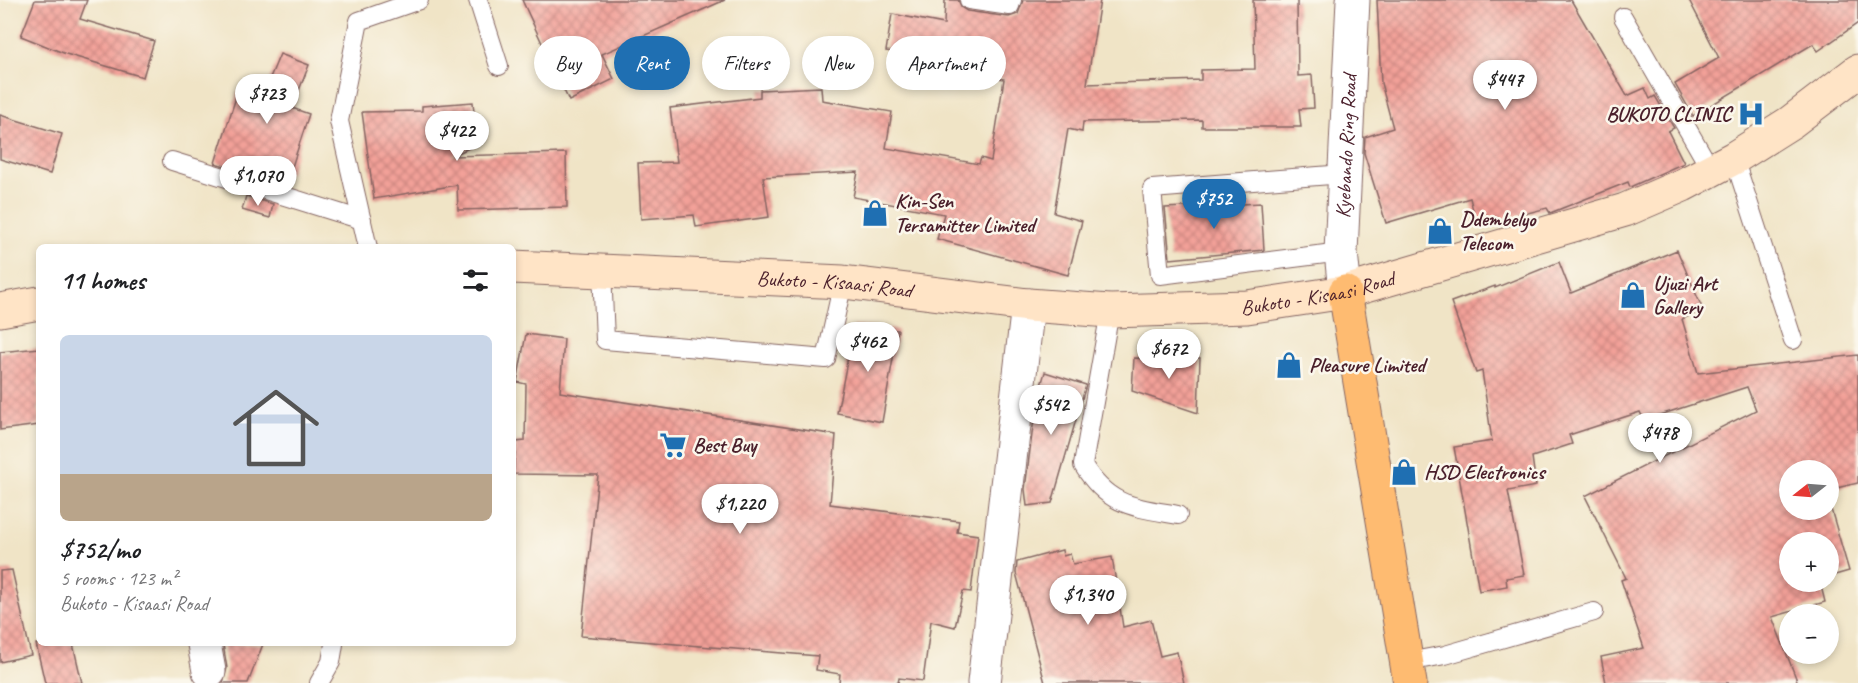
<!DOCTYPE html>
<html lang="en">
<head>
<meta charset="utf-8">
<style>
  :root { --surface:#fff; --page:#f6f6f6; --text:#202124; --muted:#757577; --line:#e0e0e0; --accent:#1f6fb2 }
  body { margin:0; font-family:Caveat,sans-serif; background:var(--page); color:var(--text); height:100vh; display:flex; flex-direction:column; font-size:22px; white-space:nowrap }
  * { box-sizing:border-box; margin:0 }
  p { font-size:20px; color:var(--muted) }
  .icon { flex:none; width:33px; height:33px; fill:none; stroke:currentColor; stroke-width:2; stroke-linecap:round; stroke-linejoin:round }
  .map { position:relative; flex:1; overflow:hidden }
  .side { position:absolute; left:36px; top:244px; width:480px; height:402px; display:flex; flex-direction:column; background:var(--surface); border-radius:9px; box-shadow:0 3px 9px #0003 }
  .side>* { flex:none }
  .hud { position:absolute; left:534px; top:36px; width:570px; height:54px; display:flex; gap:12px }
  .needle { width:39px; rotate:253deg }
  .fabs { position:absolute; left:1779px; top:460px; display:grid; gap:12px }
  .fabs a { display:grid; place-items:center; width:60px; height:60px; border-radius:50%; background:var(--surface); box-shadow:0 3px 9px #0003; font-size:30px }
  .price { position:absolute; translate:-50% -51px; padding:0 14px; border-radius:21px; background:#fff; color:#222; font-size:20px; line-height:39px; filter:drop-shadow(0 2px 3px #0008) }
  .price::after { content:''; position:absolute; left:50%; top:36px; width:18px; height:14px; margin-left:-9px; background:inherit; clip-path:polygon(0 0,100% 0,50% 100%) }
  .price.active { background:var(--accent); color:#fff }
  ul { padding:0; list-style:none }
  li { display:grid; align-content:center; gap:12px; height:318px; padding:0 24px }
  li+li { border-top:2px solid var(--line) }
  li span { display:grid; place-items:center; height:186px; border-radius:9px; color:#555 }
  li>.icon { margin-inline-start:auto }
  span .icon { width:108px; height:108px; fill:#fffc; stroke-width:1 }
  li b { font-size:26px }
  h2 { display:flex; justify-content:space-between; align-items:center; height:72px; padding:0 24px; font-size:26px }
  .chip { padding:0 21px; border-radius:27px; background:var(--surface); box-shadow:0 3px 9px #0003; font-size:21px; line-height:54px }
  .chip.active { background:var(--accent); color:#fff }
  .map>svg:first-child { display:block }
  .building { fill:url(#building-cross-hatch) }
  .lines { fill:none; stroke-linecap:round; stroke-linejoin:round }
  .lane-casing { stroke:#846461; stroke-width:20 }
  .street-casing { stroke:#846461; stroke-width:35 }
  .secondary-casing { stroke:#846461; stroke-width:35 }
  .primary-casing { stroke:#846461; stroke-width:35 }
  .lane { stroke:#fff; stroke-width:18 }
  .street { stroke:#fff; stroke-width:33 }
  .secondary { stroke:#ffe4c6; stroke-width:33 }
  .primary { stroke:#febb71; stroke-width:33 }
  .labels { text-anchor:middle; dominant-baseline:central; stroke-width:5; stroke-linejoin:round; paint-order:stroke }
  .poi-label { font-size:21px; font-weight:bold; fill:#4a1f2b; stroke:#fbf7ec; text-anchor:start }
  .street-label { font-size:21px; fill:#4a1f2b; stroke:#fbf7ec }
</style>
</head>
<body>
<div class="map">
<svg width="1858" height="683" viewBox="0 0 1858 683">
  <defs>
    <pattern id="building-cross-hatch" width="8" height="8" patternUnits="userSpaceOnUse" patternTransform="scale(1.5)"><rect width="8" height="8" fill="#f3a199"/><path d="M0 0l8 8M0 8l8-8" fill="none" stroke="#c7837d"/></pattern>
  </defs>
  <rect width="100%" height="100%" fill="#fbf7ec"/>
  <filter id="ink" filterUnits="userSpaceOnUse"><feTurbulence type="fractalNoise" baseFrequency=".0167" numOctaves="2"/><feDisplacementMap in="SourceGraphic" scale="12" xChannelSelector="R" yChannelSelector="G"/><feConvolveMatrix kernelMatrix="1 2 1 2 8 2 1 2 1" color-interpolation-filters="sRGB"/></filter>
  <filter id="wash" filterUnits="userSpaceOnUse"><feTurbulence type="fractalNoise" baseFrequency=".008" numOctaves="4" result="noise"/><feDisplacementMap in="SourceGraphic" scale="24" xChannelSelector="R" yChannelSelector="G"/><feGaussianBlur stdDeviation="1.35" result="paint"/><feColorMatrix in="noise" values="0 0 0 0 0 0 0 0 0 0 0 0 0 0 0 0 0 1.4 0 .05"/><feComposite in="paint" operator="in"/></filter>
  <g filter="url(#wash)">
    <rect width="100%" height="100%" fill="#f0e4c6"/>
    <g id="blocks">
      <g class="building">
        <polygon points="35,0 87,0 80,19 154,41 143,77 66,54 21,36"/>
        <polygon points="522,0 725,0 602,54 614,79 569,101"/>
        <polygon points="945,0 958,0 962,8 967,11 1009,17 1018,14 1023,0 1100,0 1087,84 1201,80 1201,70 1255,69 1253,0 1297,0 1298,76 1312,75 1314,108 1299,109 1301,127 1202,127 1202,120 1083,122 1082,132 1068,129 1054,213 1082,221 1068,275 937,239 944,214 853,197 858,172 763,177 769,217 696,227 694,215 641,219 638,163 677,162 670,108 760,97 760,90 821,87 822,100 892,112 886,148 979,164 981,158 991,161 1004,79 892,58 894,52 886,51 892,14 944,24"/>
        <polygon points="1377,0 1571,0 1627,96 1645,88 1650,99 1655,96 1674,128 1668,131 1684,163 1630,187 1628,182 1550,213 1547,208 1477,226 1470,198 1386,223 1364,153 1365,137 1393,128 1381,83"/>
        <polygon points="1689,0 1858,0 1858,23 1818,51 1813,44 1693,116 1675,84 1719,58"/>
        <polygon points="280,54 309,65 292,108 309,114 290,173 281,171 278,182 215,163 238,91 261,99"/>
        <polygon points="473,102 477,144 452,156 566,153 567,207 458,210 457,185 374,199 362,112 422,111 422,106"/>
        <polygon points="0,115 62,134 50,174 0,159"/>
        <polygon points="246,196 273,204 270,218 242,210"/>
        <polygon points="1261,203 1264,250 1170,259 1165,208"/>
        <polygon points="1677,250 1703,310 1682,319 1698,373 1858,355 1858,483 1828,490 1828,471 1790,471 1790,510 1828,510 1828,499 1849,571 1828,577 1828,543 1790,543 1790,582 1820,582 1825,602 1772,617 1798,683 1606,683 1601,657 1644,648 1621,580 1626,578 1585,496 1756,410 1747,387 1644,420 1640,412 1569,435 1572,444 1532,457 1536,486 1508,491 1524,575 1506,578 1507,586 1479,591 1454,447 1492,441 1482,371 1476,373 1451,302 1495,286 1495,288 1559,262 1571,293"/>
        <polygon points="854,326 898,330 882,422 837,413"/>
        <polygon points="526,334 564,339 560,392 836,435 830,504 959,521 957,532 978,535 971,592 963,591 955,627 931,621 923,681 899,678 898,683 839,683 840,674 816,670 818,656 581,636 598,475 513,474 516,442 525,441 526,384 517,382"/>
        <polygon points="39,348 39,425 0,430 0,352"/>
        <polygon points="1159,354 1200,358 1198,413 1132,391 1134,358 1156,359"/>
        <polygon points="1045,372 1086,385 1052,503 1027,506 1025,489 1034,419 1041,400 1037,399"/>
        <polygon points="1062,550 1063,556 1070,554 1073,564 1112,557 1123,627 1151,620 1160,656 1177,652 1184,683 1045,683 1016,573 1017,562"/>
        <polygon points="12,570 31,655 0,662 0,571"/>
        <polygon points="36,644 73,644 82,683 45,683"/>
        <polygon points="223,644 263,644 248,683 223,683 227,668"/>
      </g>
    </g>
  </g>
  <g filter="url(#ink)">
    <use href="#blocks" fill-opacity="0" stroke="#846461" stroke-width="1.5"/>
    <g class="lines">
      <defs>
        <g id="lane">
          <polyline points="478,0 499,66"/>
          <polyline points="969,0 1010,6 1012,0"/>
          <polyline points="1623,17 1711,170"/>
          <polyline points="1734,158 1793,340"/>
          <polyline points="172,161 362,220"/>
          <polyline points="368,248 339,121 359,21 419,0"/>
          <polyline points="1341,252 1160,275 1152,189 1344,174"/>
          <polyline points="602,270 605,340 826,359 843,282"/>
          <path d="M1110,311l-27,154c25,41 50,42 95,50"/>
          <polyline points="1407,662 1445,655 1594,612"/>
          <polyline points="319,683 331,662 334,644"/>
        </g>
        <g id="street">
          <path id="s1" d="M1345,292l-4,-40 12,-252"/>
          <polyline points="204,644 209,671"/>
          <polyline points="984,683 1028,305"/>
        </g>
        <g id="secondary">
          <path id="s2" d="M513,267l330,15 185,23 82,6 137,-4 98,-15 280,-82 58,-25 51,-27 57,-36 67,-51"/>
          <polyline points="0,310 39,303"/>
        </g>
        <polyline id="primary" points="1345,292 1410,683"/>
      </defs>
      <use href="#lane" class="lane-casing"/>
      <use href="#street" class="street-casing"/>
      <use href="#secondary" class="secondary-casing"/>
      <use href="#primary" class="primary-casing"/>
      <use href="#lane" class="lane"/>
      <use href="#street" class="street"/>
      <use href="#secondary" class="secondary"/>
      <use href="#primary" class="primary"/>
    </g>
  </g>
  <defs>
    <symbol id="hospital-bare" viewBox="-9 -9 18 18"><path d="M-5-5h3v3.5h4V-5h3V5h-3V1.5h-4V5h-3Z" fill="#1f6fb2" stroke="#fbf7ec" stroke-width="2.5" paint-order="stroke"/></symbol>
    <symbol id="shop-bare" viewBox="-9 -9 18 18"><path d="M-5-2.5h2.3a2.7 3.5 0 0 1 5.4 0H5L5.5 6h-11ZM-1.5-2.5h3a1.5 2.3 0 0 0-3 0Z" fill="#1f6fb2" stroke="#fbf7ec" stroke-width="2.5" paint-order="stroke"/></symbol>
    <symbol id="supermarket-bare" viewBox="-9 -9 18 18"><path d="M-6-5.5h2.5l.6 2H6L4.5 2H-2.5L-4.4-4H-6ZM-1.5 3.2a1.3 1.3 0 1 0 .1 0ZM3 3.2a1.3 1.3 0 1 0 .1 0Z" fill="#1f6fb2" stroke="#fbf7ec" stroke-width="2.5" paint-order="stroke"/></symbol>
  </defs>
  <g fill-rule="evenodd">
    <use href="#hospital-bare" x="1732" y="95" width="38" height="38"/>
    <use href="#shop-bare" x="856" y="194" width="38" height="38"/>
    <use href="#shop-bare" x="1421" y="212" width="38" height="38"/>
    <use href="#shop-bare" x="1614" y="276" width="38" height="38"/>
    <use href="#shop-bare" x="1270" y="346" width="38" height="38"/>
    <use href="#supermarket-bare" x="654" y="426" width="38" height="38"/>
    <use href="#shop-bare" x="1385" y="453" width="38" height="38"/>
  </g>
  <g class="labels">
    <g class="poi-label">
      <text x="1731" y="114" text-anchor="end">BUKOTO CLINIC</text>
      <text x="895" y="201">Kin-Sen<tspan x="895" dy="24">Tersamitter Limited</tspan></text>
      <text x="1460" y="219">Ddembelyo<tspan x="1460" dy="24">Telecom</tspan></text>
      <text x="1653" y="283">Ujuzi Art<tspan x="1653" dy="24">Gallery</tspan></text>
      <text x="1309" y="365">Pleasure Limited</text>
      <text x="693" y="445">Best Buy</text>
      <text x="1424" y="472">HSD Electronics</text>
    </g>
    <g class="street-label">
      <text stroke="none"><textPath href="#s1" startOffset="146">Kyebando Ring Road</textPath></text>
      <text stroke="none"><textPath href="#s2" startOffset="322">Bukoto - Kisaasi Road</textPath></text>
      <text stroke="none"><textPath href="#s2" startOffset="808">Bukoto - Kisaasi Road</textPath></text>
    </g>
  </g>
</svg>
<div class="fabs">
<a><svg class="needle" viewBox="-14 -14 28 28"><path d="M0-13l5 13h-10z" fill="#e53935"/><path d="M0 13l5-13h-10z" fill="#757577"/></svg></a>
<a>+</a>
<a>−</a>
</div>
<b class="price" style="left:1505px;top:111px">$447</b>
<b class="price" style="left:267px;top:125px">$723</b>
<b class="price" style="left:457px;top:162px">$422</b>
<b class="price" style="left:258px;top:207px">$1,070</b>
<b class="price active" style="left:1214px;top:230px">$752</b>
<b class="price" style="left:868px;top:373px">$462</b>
<b class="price" style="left:1169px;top:380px">$672</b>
<b class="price" style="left:1051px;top:436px">$542</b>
<b class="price" style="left:1660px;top:464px">$478</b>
<b class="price" style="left:740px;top:535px">$1,220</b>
<b class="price" style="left:1088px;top:626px">$1,340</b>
<div class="hud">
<a class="chip">Buy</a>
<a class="chip active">Rent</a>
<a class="chip">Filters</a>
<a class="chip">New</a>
<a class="chip">Apartment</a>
</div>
<section class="side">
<h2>11 homes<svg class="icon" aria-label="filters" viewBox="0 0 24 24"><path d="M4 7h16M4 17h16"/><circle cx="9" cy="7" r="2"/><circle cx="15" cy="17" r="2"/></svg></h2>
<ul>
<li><span style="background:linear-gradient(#c9d6e8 75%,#b9a48a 0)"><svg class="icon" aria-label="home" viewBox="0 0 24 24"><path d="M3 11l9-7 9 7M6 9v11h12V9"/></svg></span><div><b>$752/mo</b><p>5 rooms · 123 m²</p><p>Bukoto - Kisaasi Road</p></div></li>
</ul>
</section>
</div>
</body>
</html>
